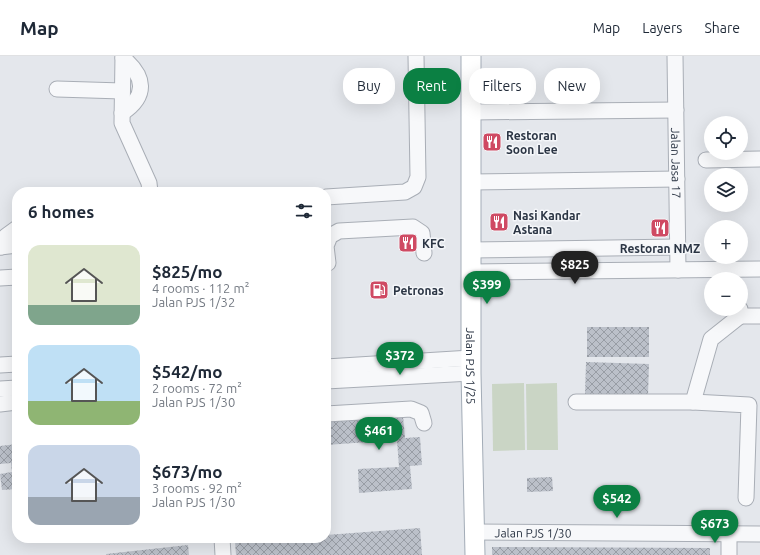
<!DOCTYPE html>
<html lang="en">
<head>
<meta charset="utf-8">
<style>
  :root { --surface:#fff; --page:#f2f2f3; --text:#1f2937; --muted:#747a83; --line:#e0e1e3; --accent:#0b8043 }
  body { margin:0; font-family:Ubuntu,sans-serif; background:var(--page); color:var(--text); height:100vh; display:flex; flex-direction:column; font-size:15px; white-space:nowrap }
  * { box-sizing:border-box; margin:0 }
  p { font-size:13px; color:var(--muted) }
  .icon { flex:none; width:22px; height:22px; fill:none; stroke:currentColor; stroke-width:2; stroke-linecap:round; stroke-linejoin:round }
  .map { position:relative; flex:1; overflow:hidden }
  .sheet { position:absolute; left:12px; top:131px; width:319px; height:356px; display:flex; flex-direction:column; background:var(--surface); border-radius:16px; box-shadow:0 4px 16px #0002 }
  .sheet>* { flex:none }
  .hud { position:absolute; left:343px; top:12px; width:357px; height:36px; display:flex; gap:8px }
  .tools { position:absolute; left:704px; top:60px; display:grid; gap:8px }
  .tools a { display:grid; place-items:center; width:44px; height:44px; border-radius:50%; background:var(--surface); box-shadow:0 4px 16px #0002; font-size:20px }
  .price { position:absolute; translate:-50% -34px; padding:0 9px; border-radius:14px; background:var(--accent); color:#fff; font-size:13px; line-height:26px; filter:drop-shadow(0 1px 2px #0008) }
  .price::after { content:''; position:absolute; left:50%; top:24px; width:12px; height:9px; margin-left:-6px; background:inherit; clip-path:polygon(0 0,100% 0,50% 100%) }
  .price.selected { background:#222; color:#fff }
  ul { padding:0; list-style:none }
  li { display:flex; align-items:center; gap:12px; height:100px; padding:0 16px }
  li span { display:grid; place-items:center; flex:none; width:112px; height:80px; border-radius:12px; color:#555 }
  li>.icon { margin-inline-start:auto }
  span .icon { width:48px; height:48px; fill:#fffc; stroke-width:1 }
  li b { font-size:17px }
  h2 { display:flex; justify-content:space-between; align-items:center; height:48px; padding:0 16px; font-size:17px }
  .chip { padding:0 14px; border-radius:16px; background:var(--surface); box-shadow:0 4px 16px #0002; font-size:14px; line-height:36px }
  .chip.selected { background:var(--accent); color:#fff }
  header { display:flex; align-items:center; gap:24px; box-sizing:border-box; height:56px; padding:0 20px; background:var(--surface); border-bottom:1px solid var(--line) }
  header strong { font-size:19px }
  nav { display:flex; gap:22px; margin-inline-start:auto; font-size:14px }
  .map>svg:first-child { display:block }
  .pitch { fill:#cad5c5 }
  .building { fill:url(#building-cross-hatch) }
  .lines { fill:none; stroke-linecap:round; stroke-linejoin:round }
  .minor-casing { stroke:#a9aeb6; stroke-width:17 }
  .major-casing { stroke:#a3acb7; stroke-width:21 }
  .minor { stroke:#f7f8fa; stroke-width:15 }
  .major { stroke:#fff; stroke-width:19 }
  .labels { text-anchor:middle; dominant-baseline:central; stroke-width:3; stroke-linejoin:round; paint-order:stroke }
  .poi-label { font-size:12px; font-weight:bold; fill:#2b3544; stroke:#f4f6f9; text-anchor:start }
  .street-label { font-size:12px; fill:#2b3544; stroke:#f4f6f9 }
</style>
</head>
<body>
<header>
<strong>Map</strong>
<nav><a>Map</a><a>Layers</a><a>Share</a></nav>
</header>
<div class="map">
<svg width="760" height="499" viewBox="0 0 760 499">
  <defs>
    <pattern id="building-cross-hatch" width="8" height="8" patternUnits="userSpaceOnUse"><rect width="8" height="8" fill="#bbc0c9"/><path d="M0 0l8 8M0 8l8-8" fill="none" stroke="#989da5"/></pattern>
  </defs>
  <rect width="100%" height="100%" fill="#e4e7ec"/>
  <g class="pitch">
    <polygon points="524,327 525,394 493,395 492,328"/>
    <polygon points="557,327 558,394 527,394 526,328"/>
  </g>
  <g class="building">
    <rect x="587" y="271" width="62" height="30"/>
    <polygon points="586,306 649,308 648,339 585,338"/>
    <polygon points="403,360 405,382 420,381 422,409 410,410 412,433 359,437 358,413 399,411 397,384 326,389 326,366"/>
    <polygon points="17,388 17,433 2,434 0,418 12,416 11,407 0,408 0,390"/>
    <polygon points="552,421 553,435 527,436 527,422"/>
    <polygon points="420,472 422,499 236,499 235,485 280,482 326,482 326,479"/>
    <polygon points="188,489 189,499 107,499 106,498"/>
    <polygon points="492,491 710,492 710,499 492,499"/>
  </g>
  <g class="lines">
    <defs>
      <g id="minor">
        <polyline points="123,0 122,67 149,127 150,136"/>
        <path id="s1" d="M675,0l3,214"/>
        <polyline points="57,33 122,35"/>
        <polyline points="471,56 676,54"/>
        <path d="M122,57c26,-17 23,-37 1,-55"/>
        <polyline points="706,104 760,103"/>
        <polyline points="471,126 677,123"/>
        <polyline points="326,141 405,136 414,131 418,121 416,0"/>
        <polyline points="0,191 17,189"/>
        <polyline points="1,191 6,180 17,172"/>
        <polyline points="471,194 678,191"/>
        <polyline points="328,207 326,190 330,180 339,175 413,171 422,177 424,197"/>
        <polyline points="472,216 760,213"/>
        <polyline points="0,222 17,221"/>
        <polyline points="740,260 760,260"/>
        <polyline points="0,309 17,308"/>
        <polyline points="326,311 471,302"/>
        <polyline points="326,325 471,317"/>
        <polyline points="0,333 17,332"/>
        <polyline points="576,346 693,346 711,283 740,260 740,253"/>
        <polyline points="693,346 749,349 746,442"/>
        <polyline points="0,348 17,346"/>
        <polyline points="326,358 411,353 421,357 424,367"/>
        <path id="s2" d="M475,476l285,2"/>
        <polyline points="222,482 223,499"/>
        <polyline points="729,499 729,477"/>
      </g>
      <g id="major">
        <path id="s3" d="M471,0v317l4,182"/>
      </g>
    </defs>
    <use href="#minor" class="minor-casing"/>
    <use href="#major" class="major-casing"/>
    <use href="#minor" class="minor"/>
    <use href="#major" class="major"/>
  </g>
  <defs>
    <symbol id="restaurant-square" viewBox="-11 -11 22 22"><rect x="-9" y="-9" width="18" height="18" rx="4" fill="#cf4a63" stroke="#f4f6f9"/><path d="M-5-6h1v4h1v-4h1v4h1v-4h1v5L-1.5 .5V6h-2V.5L-5-1ZM5-6V6H3V1.5H1.5Q1.5-4 5-6Z" fill="#fff"/></symbol>
    <symbol id="fuel-square" viewBox="-11 -11 22 22"><rect x="-9" y="-9" width="18" height="18" rx="4" fill="#cf4a63" stroke="#f4f6f9"/><path d="M-5.5-6h7V0h2V4h1.3V-2.5L3-4.5l.8-.8L6-3V5H2.5V1h-1V6h-7ZM-4.2-4.7v3.2H.2V-4.7Z" fill="#fff"/></symbol>
  </defs>
  <g fill-rule="evenodd">
    <use href="#restaurant-square" x="481" y="75" width="22" height="22"/>
    <use href="#restaurant-square" x="488" y="155" width="22" height="22"/>
    <use href="#restaurant-square" x="649" y="161" width="22" height="22"/>
    <use href="#restaurant-square" x="397" y="176" width="22" height="22"/>
    <use href="#fuel-square" x="368" y="223" width="22" height="22"/>
  </g>
  <g class="labels">
    <g class="poi-label">
      <text x="506" y="79">Restoran<tspan x="506" dy="14">Soon Lee</tspan></text>
      <text x="513" y="159">Nasi Kandar<tspan x="513" dy="14">Astana</tspan></text>
      <text x="422" y="187">KFC</text>
      <text x="660" y="192" text-anchor="middle">Restoran NMZ</text>
      <text x="393" y="234">Petronas</text>
    </g>
    <g class="street-label">
      <text stroke="none"><textPath href="#s1" startOffset="107">Jalan Jasa 17</textPath></text>
      <text stroke="none"><textPath href="#s3" startOffset="310">Jalan PJS 1/25</textPath></text>
      <text stroke="none"><textPath href="#s2" startOffset="58">Jalan PJS 1/30</textPath></text>
    </g>
  </g>
</svg>
<div class="tools">
<a><svg class="icon" aria-label="locate" viewBox="0 0 24 24"><circle cx="12" cy="12" r="6"/><path d="M12 2v4M12 18v4M2 12h4M18 12h4"/></svg></a>
<a><svg class="icon" aria-label="layers" viewBox="0 0 24 24"><path d="M12 4l9 5-9 5-9-5zM3 14l9 5 9-5"/></svg></a>
<a>+</a>
<a>−</a>
</div>
<b class="price selected" style="left:575px;top:229px">$825</b>
<b class="price" style="left:487px;top:249px">$399</b>
<b class="price" style="left:400px;top:320px">$372</b>
<b class="price" style="left:379px;top:395px">$461</b>
<b class="price" style="left:617px;top:463px">$542</b>
<b class="price" style="left:715px;top:488px">$673</b>
<div class="hud">
<a class="chip">Buy</a>
<a class="chip selected">Rent</a>
<a class="chip">Filters</a>
<a class="chip">New</a>
</div>
<section class="sheet">
<h2>6 homes<svg class="icon" aria-label="filters" viewBox="0 0 24 24"><path d="M4 7h16M4 17h16"/><circle cx="9" cy="7" r="2"/><circle cx="15" cy="17" r="2"/></svg></h2>
<ul>
<li><span style="background:linear-gradient(#dfe7d0 75%,#7fa58c 0)"><svg class="icon" aria-label="home" viewBox="0 0 24 24"><path d="M3 11l9-7 9 7M6 9v11h12V9"/></svg></span><div><b>$825/mo</b><p>4 rooms · 112 m²</p><p>Jalan PJS 1/32</p></div></li>
<li><span style="background:linear-gradient(#bfe0f5 70%,#8fb573 0)"><svg class="icon" aria-label="home" viewBox="0 0 24 24"><path d="M3 11l9-7 9 7M6 9v11h12V9"/></svg></span><div><b>$542/mo</b><p>2 rooms · 72 m²</p><p>Jalan PJS 1/30</p></div></li>
<li><span style="background:linear-gradient(#c9d6e8 65%,#9aa5b1 0)"><svg class="icon" aria-label="home" viewBox="0 0 24 24"><path d="M3 11l9-7 9 7M6 9v11h12V9"/></svg></span><div><b>$673/mo</b><p>3 rooms · 92 m²</p><p>Jalan PJS 1/30</p></div></li>
</ul>
</section>
</div>
</body>
</html>
